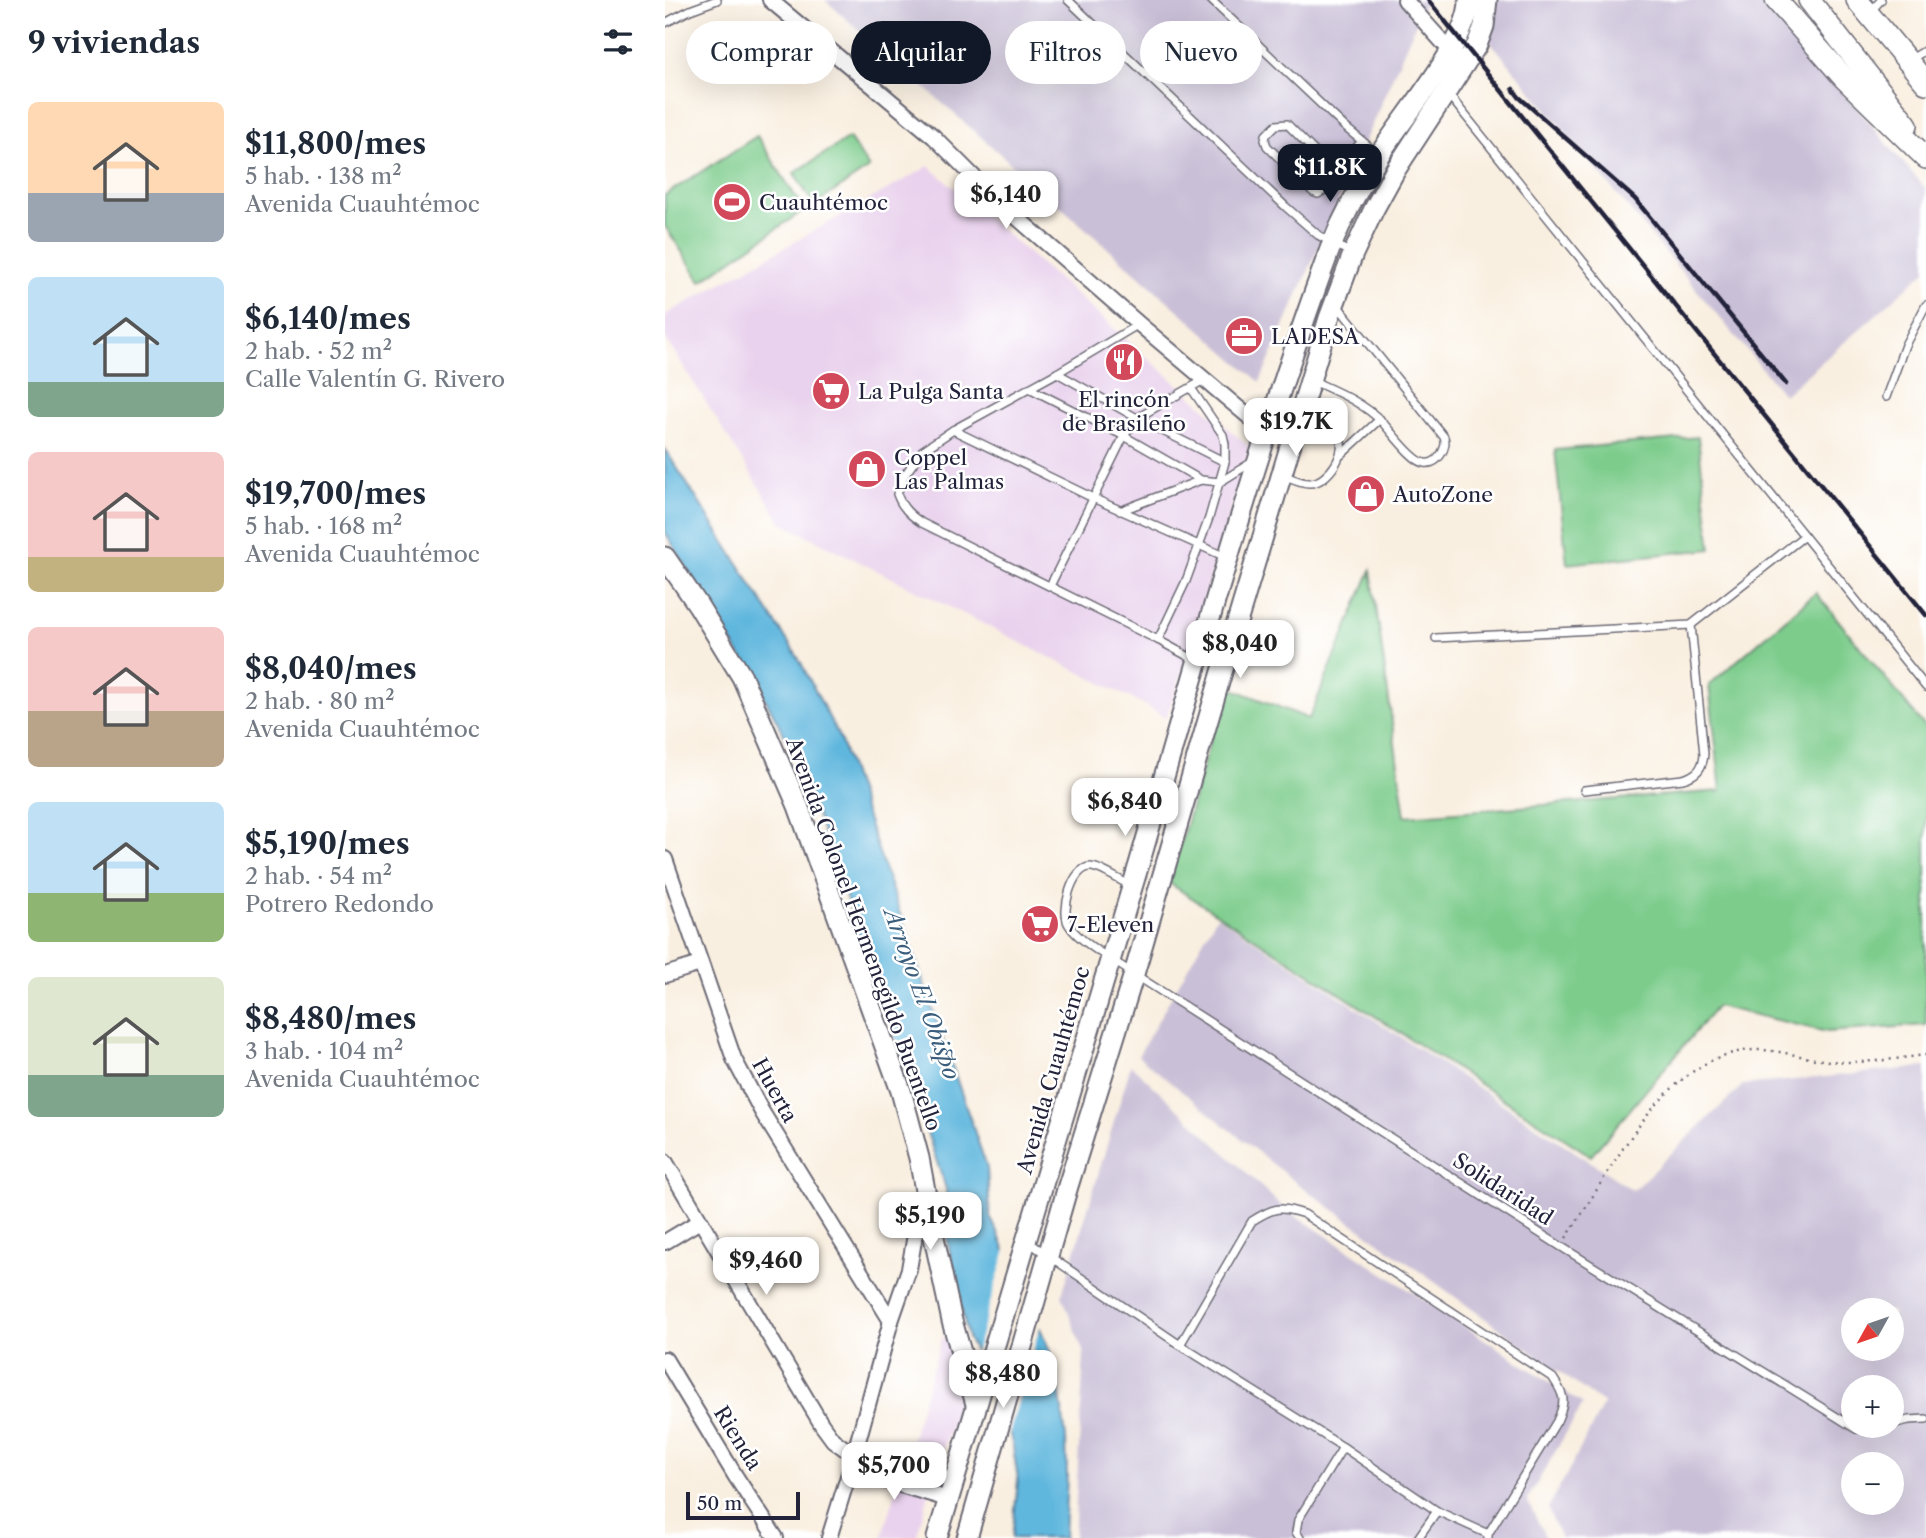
<!DOCTYPE html>
<html lang="es">
<head>
<meta charset="utf-8">
<style>
  :root { --surface:#fff; --page:#f2f2f3; --text:#1f2937; --muted:#747a83; --accent:#111827 }
  body { margin:0; font-family:"Libre Caslon Text",serif; background:var(--page); color:var(--text); height:100vh; display:flex; flex-direction:column; font-size:26px; white-space:nowrap }
  * { box-sizing:border-box; margin:0 }
  p { font-size:23px; color:var(--muted) }
  .icon { flex:none; width:38px; height:38px; fill:none; stroke:currentColor; stroke-width:2; stroke-linecap:round; stroke-linejoin:round }
  .map { position:relative; flex:1; overflow:hidden }
  .panel { display:flex; flex-direction:column; background:var(--surface); width:665px }
  .panel>* { flex:none }
  .top-card { position:absolute; left:21px; top:21px; width:665px; height:63px; display:flex; gap:14px }
  .needle { width:46px; rotate:230deg }
  .controls { position:absolute; left:1176px; top:1298px; display:grid; gap:14px }
  .controls a { display:grid; place-items:center; width:63px; height:63px; border-radius:50%; background:var(--surface); box-shadow:0 7px 28px #0002; font-size:35px }
  .scale { position:absolute; left:21px; bottom:18px; width:114px; box-sizing:border-box; padding-left:7px; border:4px solid #22223b; border-top:0; font-size:19px; line-height:24px; white-space:nowrap; color:#22223b; -webkit-text-stroke:5px #fff; paint-order:stroke }
  .price { position:absolute; translate:-50% -60px; padding:0 16px; border-radius:14px; background:#fff; color:#222; font-size:23px; line-height:46px; filter:drop-shadow(0 2px 4px #0008) }
  .price::after { content:''; position:absolute; left:50%; top:42px; width:21px; height:16px; margin-left:-10px; background:inherit; clip-path:polygon(0 0,100% 0,50% 100%) }
  .price.on { background:var(--accent); color:#fff }
  ul { padding:0; list-style:none }
  li { display:flex; align-items:center; gap:21px; height:175px; padding:0 28px }
  li span { display:grid; place-items:center; flex:none; width:196px; height:140px; border-radius:10px; color:#555 }
  li>.icon { margin-inline-start:auto }
  span .icon { width:84px; height:84px; fill:#fffc; stroke-width:1 }
  li b { font-size:30px }
  h2 { display:flex; justify-content:space-between; align-items:center; height:84px; padding:0 28px; font-size:30px }
  .pill { padding:0 24px; border-radius:32px; background:var(--surface); box-shadow:0 7px 28px #0002; font-size:24px; line-height:63px }
  .pill.on { background:var(--accent); color:#fff }
  main { display:flex; flex:1; min-height:0 }
  .map>svg:first-child { display:block }
  .built { fill:#e9d2ed }
  .industrial { fill:#c9bfd7; fill-rule:evenodd }
  .green { fill:#7dcc8c; stroke:#507764; stroke-width:2 }
  .water { fill:#61b7de; stroke:#426c8c; stroke-width:2 }
  .pier { fill:#f9efe0 }
  .lines { fill:none; stroke-linecap:round; stroke-linejoin:round }
  .lane-casing { stroke:#6d6a75; stroke-width:10 }
  .street-casing { stroke:#6d6a75; stroke-width:18 }
  .secondary-casing { stroke:#6d6a75; stroke-width:23 }
  .primary-casing { stroke:#6d6a75; stroke-width:24 }
  .path { stroke:#6d6a75; stroke-width:2.5; stroke-dasharray:2 5; stroke-linecap:butt }
  .lane { stroke:#fff; stroke-width:7 }
  .street { stroke:#fff; stroke-width:14 }
  .secondary { stroke:#fff; stroke-width:19 }
  .primary { stroke:#fff; stroke-width:21 }
  .rail { stroke:#22223b; stroke-width:4.5 }
  .labels { text-anchor:middle; dominant-baseline:central; stroke-width:5; stroke-linejoin:round; paint-order:stroke }
  .poi-label { font-size:21px; fill:#22223b; stroke:#fff; text-anchor:start }
  .street-label { font-size:21px; fill:#22223b; stroke:#fff }
  .water-label { font-size:23px; font-style:italic; fill:#3b5e7c; stroke:#fff }
</style>
</head>
<body>
<main>
<section class="panel">
<h2>9 viviendas<svg class="icon" aria-label="filters" viewBox="0 0 24 24"><path d="M4 7h16M4 17h16"/><circle cx="9" cy="7" r="2"/><circle cx="15" cy="17" r="2"/></svg></h2>
<ul>
<li><span style="background:linear-gradient(#ffd9b3 65%,#9aa5b1 0)"><svg class="icon" aria-label="home" viewBox="0 0 24 24"><path d="M3 11l9-7 9 7M6 9v11h12V9"/></svg></span><div><b>$11,800/mes</b><p>5 hab. · 138 m²</p><p>Avenida Cuauhtémoc</p></div></li>
<li><span style="background:linear-gradient(#bfe0f5 75%,#7fa58c 0)"><svg class="icon" aria-label="home" viewBox="0 0 24 24"><path d="M3 11l9-7 9 7M6 9v11h12V9"/></svg></span><div><b>$6,140/mes</b><p>2 hab. · 52 m²</p><p>Calle Valentín G. Rivero</p></div></li>
<li><span style="background:linear-gradient(#f6c9c9 75%,#c2b280 0)"><svg class="icon" aria-label="home" viewBox="0 0 24 24"><path d="M3 11l9-7 9 7M6 9v11h12V9"/></svg></span><div><b>$19,700/mes</b><p>5 hab. · 168 m²</p><p>Avenida Cuauhtémoc</p></div></li>
<li><span style="background:linear-gradient(#f6c9c9 60%,#b9a48a 0)"><svg class="icon" aria-label="home" viewBox="0 0 24 24"><path d="M3 11l9-7 9 7M6 9v11h12V9"/></svg></span><div><b>$8,040/mes</b><p>2 hab. · 80 m²</p><p>Avenida Cuauhtémoc</p></div></li>
<li><span style="background:linear-gradient(#bfe0f5 65%,#8fb573 0)"><svg class="icon" aria-label="home" viewBox="0 0 24 24"><path d="M3 11l9-7 9 7M6 9v11h12V9"/></svg></span><div><b>$5,190/mes</b><p>2 hab. · 54 m²</p><p>Potrero Redondo</p></div></li>
<li><span style="background:linear-gradient(#dfe7d0 70%,#7fa58c 0)"><svg class="icon" aria-label="home" viewBox="0 0 24 24"><path d="M3 11l9-7 9 7M6 9v11h12V9"/></svg></span><div><b>$8,480/mes</b><p>3 hab. · 104 m²</p><p>Avenida Cuauhtémoc</p></div></li>
</ul>
</section>
<div class="map">
<svg width="1261" height="1538" viewBox="0 0 1261 1538">
  <rect width="100%" height="100%" fill="#fff"/>
  <filter id="ink" filterUnits="userSpaceOnUse"><feTurbulence type="fractalNoise" baseFrequency=".0143" numOctaves="2"/><feDisplacementMap in="SourceGraphic" scale="14" xChannelSelector="R" yChannelSelector="G"/><feConvolveMatrix kernelMatrix="1 2 1 2 8 2 1 2 1" color-interpolation-filters="sRGB"/></filter>
  <filter id="wash" filterUnits="userSpaceOnUse"><feTurbulence type="fractalNoise" baseFrequency=".00686" numOctaves="4" result="noise"/><feDisplacementMap in="SourceGraphic" scale="28" xChannelSelector="R" yChannelSelector="G"/><feGaussianBlur stdDeviation="1.57" result="paint"/><feColorMatrix in="noise" values="0 0 0 0 0 0 0 0 0 0 0 0 0 0 0 0 0 1.4 0 .05"/><feComposite in="paint" operator="in"/></filter>
  <g filter="url(#wash)">
    <rect width="100%" height="100%" fill="#f9efe0"/>
    <g class="built">
      <polygon points="264,166 584,447 517,671 501,718 480,705 117,523 0,337 0,315"/>
      <polygon points="277,1337 282,1340 298,1393 275,1457 251,1538 217,1538"/>
    </g>
    <g class="industrial">
      <polygon points="160,0 761,0 595,382"/>
      <polygon points="831,0 1099,0 1261,189 1261,271 1119,395 824,40 831,8"/>
      <path d="M552,916l416,274 110,-105 183,-18v471h-365l-13,-29 56,-105 -310,-223 -156,-125zM1188,1311h39v38h-39zM1188,1388h39v38h-39zM1188,1465h39v38h-39z"/>
      <polygon points="466,1065 619,1208 918,1404 862,1500 881,1538 409,1538 419,1353 397,1295"/>
    </g>
    <g class="green">
      <polygon points="92,136 139,210 36,281 0,226 0,195"/>
      <polygon points="184,138 204,168 149,205 129,173"/>
      <polygon points="1033,437 1046,549 902,564 890,450"/>
      <polygon points="706,570 740,816 1056,791 1044,685 1151,593 1261,728 1261,1025 1162,1032 1052,1006 926,1156 504,883 561,686 644,719"/>
    </g>
    <polygon class="water" points="0,449 134,659 175,739 322,1168 325,1216 390,1362 401,1437 402,1476 399,1538 347,1538 353,1480 348,1447 337,1403 321,1369 303,1339 281,1232 281,1189 227,1028 132,759 92,683 0,532"/>
    <polygon class="pier" points="342,1246 376,1323 343,1437 334,1404 318,1371 309,1357"/>
  </g>
  <g filter="url(#ink)">
    <g class="lines">
      <defs>
        <g id="lane">
          <polyline points="403,0 621,207 653,235 686,253"/>
          <polyline points="546,0 681,128 713,154"/>
          <polyline points="1206,11 1216,0"/>
          <polyline points="0,23 25,10 52,0"/>
          <polyline points="1246,59 1261,50"/>
          <polyline points="783,94 1261,687"/>
          <polyline points="670,172 622,124 611,125 601,135 600,140 602,146 648,192 653,194 658,191 670,172 697,141"/>
          <path d="M474,324l-82,49 -104,57 -31,21 -18,25 -7,18c5,14 13,21 25,29l236,117 37,20"/>
          <polyline points="392,373 472,418 560,462"/>
          <path d="M646,380c24,11 52,22 71,42 9,9 31,40 43,41 13,2 23,-16 19,-26l-107,-132"/>
          <polyline points="364,388 459,436 536,480 555,482 589,461"/>
          <polyline points="1221,397 1240,345 1261,305"/>
          <polyline points="288,430 430,499 563,558"/>
          <polyline points="676,455 715,419"/>
          <path d="M618,475c8,3 18,8 26,8 19,1 42,-34 28,-50 -8,-10 -23,-12 -35,-15"/>
          <polyline points="455,511 536,480"/>
          <polyline points="385,586 459,436 472,418 539,380"/>
          <polyline points="771,638 1026,625 1139,536"/>
          <polyline points="493,640 521,581 544,518 560,462 560,444 558,435 526,388"/>
          <path d="M919,790l99,-11c14,-4 20,-11 21,-25l-13,-129"/>
          <path d="M465,885c-10,-4 -30,-18 -39,-18 -19,-1 -31,45 -22,58 10,17 47,37 65,49l426,272 277,171 19,12 28,-3"/>
          <polyline points="362,1241 515,1345 678,1447 772,1511 823,1534"/>
          <path d="M515,1345l72,-124c22,-14 28,-15 52,-7l249,164c12,18 13,23 4,43l-69,113v4"/>
          <polyline points="1227,1424 1244,1420 1261,1419"/>
          <polyline points="635,1538 631,1532 633,1520 678,1447"/>
          <polyline points="753,1538 772,1511"/>
        </g>
        <g id="street">
          <polyline points="105,0 269,137 333,201 474,324 603,433"/>
          <polyline points="740,0 791,57"/>
          <polyline points="0,859 69,1059 97,1112 226,1321"/>
          <polyline points="0,975 35,964"/>
          <polyline points="0,1161 157,1425 168,1440 183,1451 289,1481"/>
          <polyline points="0,1242 35,1221"/>
          <polyline points="0,1359 71,1477 111,1538"/>
          <polyline points="185,1470 283,1499"/>
          <polyline points="164,1538 185,1470 226,1321 244,1269 251,1229 262,1203"/>
        </g>
        <g id="secondary">
          <polyline points="0,557 33,605 77,677 133,806 236,1091 254,1158 267,1228 287,1321 311,1404"/>
          <path d="M272,1538c66,-226 137,-451 203,-677 59,-205 116,-412 190,-612 12,-30 32,-67 50,-95 22,-36 90,-114 89,-154"/>
          <polyline points="302,1538 403,1186 469,974 557,672 664,318 688,254 709,209 731,169 812,45 819,26 822,0"/>
        </g>
        <g id="primary">
          <polyline points="1111,0 1180,79 1261,158"/>
          <polyline points="1144,0 1242,125"/>
          <polyline points="1192,0 1261,83"/>
        </g>
      </defs>
      <use href="#lane" class="lane-casing"/>
      <use href="#street" class="street-casing"/>
      <use href="#secondary" class="secondary-casing"/>
      <use href="#primary" class="primary-casing"/>
      <path class="path" d="M901,1238c46,-66 100,-191 195,-188 24,1 46,9 69,11 32,3 64,-2 96,-6"/>
      <use href="#lane" class="lane"/>
      <use href="#street" class="street"/>
      <use href="#secondary" class="secondary"/>
      <use href="#primary" class="primary"/>
      <g class="rail">
        <polyline points="763,0 1261,615"/>
        <polyline points="848,89 854,97 970,199 1121,384"/>
      </g>
    </g>
  </g>
  <defs>
    <symbol id="stadium-disc" viewBox="-11 -11 22 22"><circle r="9.5" fill="#d1495b" stroke="#fff"/><path d="M0-5a6.5 5 0 1 0 0 10a6.5 5 0 1 0 0-10ZM-3.5-1.8h7v3.6h-7Z" fill="#fff"/></symbol>
    <symbol id="office-disc" viewBox="-11 -11 22 22"><circle r="9.5" fill="#d1495b" stroke="#fff"/><path d="M-6-3h4V-5.5h4V-3h4V5H-6ZM-1-4.5V-3h2v-1.5ZM-6 0V1H6V0Z" fill="#fff"/></symbol>
    <symbol id="restaurant-disc" viewBox="-11 -11 22 22"><circle r="9.5" fill="#d1495b" stroke="#fff"/><path d="M-5-6h1v4h1v-4h1v4h1v-4h1v5L-1.5 .5V6h-2V.5L-5-1ZM5-6V6H3V1.5H1.5Q1.5-4 5-6Z" fill="#fff"/></symbol>
    <symbol id="supermarket-disc" viewBox="-11 -11 22 22"><circle r="9.5" fill="#d1495b" stroke="#fff"/><path d="M-6-5.5h2.5l.6 2H6L4.5 2H-2.5L-4.4-4H-6ZM-1.5 3.2a1.3 1.3 0 1 0 .1 0ZM3 3.2a1.3 1.3 0 1 0 .1 0Z" fill="#fff"/></symbol>
    <symbol id="shop-disc" viewBox="-11 -11 22 22"><circle r="9.5" fill="#d1495b" stroke="#fff"/><path d="M-5-2.5h2.3a2.7 3.5 0 0 1 5.4 0H5L5.5 6h-11ZM-1.5-2.5h3a1.5 2.3 0 0 0-3 0Z" fill="#fff"/></symbol>
  </defs>
  <g fill-rule="evenodd">
    <use href="#stadium-disc" x="45" y="180" width="44" height="44"/>
    <use href="#office-disc" x="557" y="314" width="44" height="44"/>
    <use href="#restaurant-disc" x="437" y="340" width="44" height="44"/>
    <use href="#supermarket-disc" x="144" y="369" width="44" height="44"/>
    <use href="#shop-disc" x="180" y="447" width="44" height="44"/>
    <use href="#shop-disc" x="679" y="472" width="44" height="44"/>
    <use href="#supermarket-disc" x="353" y="902" width="44" height="44"/>
  </g>
  <g class="labels">
    <g class="poi-label">
      <text x="94" y="202">Cuauhtémoc</text>
      <text x="606" y="336">LADESA</text>
      <text x="193" y="391">La Pulga Santa</text>
      <text x="459" y="399" text-anchor="middle">El rincón<tspan x="459" dy="24">de Brasileño</tspan></text>
      <text x="229" y="457">Coppel<tspan x="229" dy="24">Las Palmas</tspan></text>
      <text x="728" y="494">AutoZone</text>
      <text x="402" y="924">7-Eleven</text>
    </g>
    <g class="street-label">
      <text transform="translate(199 934) rotate(70)">Avenida Colonel Hermenegildo Buentello</text>
      <text transform="translate(388 1070) rotate(-74)">Avenida Cuauhtémoc</text>
      <text transform="translate(110 1090) rotate(61)">Huerta</text>
      <text transform="translate(838 1189) rotate(33)">Solidaridad</text>
      <text transform="translate(73 1438) rotate(58)">Rienda</text>
    </g>
    <g class="water-label">
      <text transform="translate(257 994) rotate(70)">Arroyo El Obispo</text>
    </g>
  </g>
</svg>
<div class="controls">
<a><svg class="needle" viewBox="-14 -14 28 28"><path d="M0-13l5 13h-10z" fill="#e53935"/><path d="M0 13l5-13h-10z" fill="#747a83"/></svg></a>
<a>+</a>
<a>−</a>
</div>
<div class="scale">50 m</div>
<b class="price on" style="left:665px;top:204px">$11.8K</b>
<b class="price" style="left:341px;top:231px">$6,140</b>
<b class="price" style="left:631px;top:458px">$19.7K</b>
<b class="price" style="left:575px;top:680px">$8,040</b>
<b class="price" style="left:460px;top:838px">$6,840</b>
<b class="price" style="left:265px;top:1252px">$5,190</b>
<b class="price" style="left:101px;top:1297px">$9,460</b>
<b class="price" style="left:338px;top:1410px">$8,480</b>
<b class="price" style="left:229px;top:1502px">$5,700</b>
<div class="top-card">
<a class="pill">Comprar</a>
<a class="pill on">Alquilar</a>
<a class="pill">Filtros</a>
<a class="pill">Nuevo</a>
</div>
</div>
</main>
</body>
</html>
